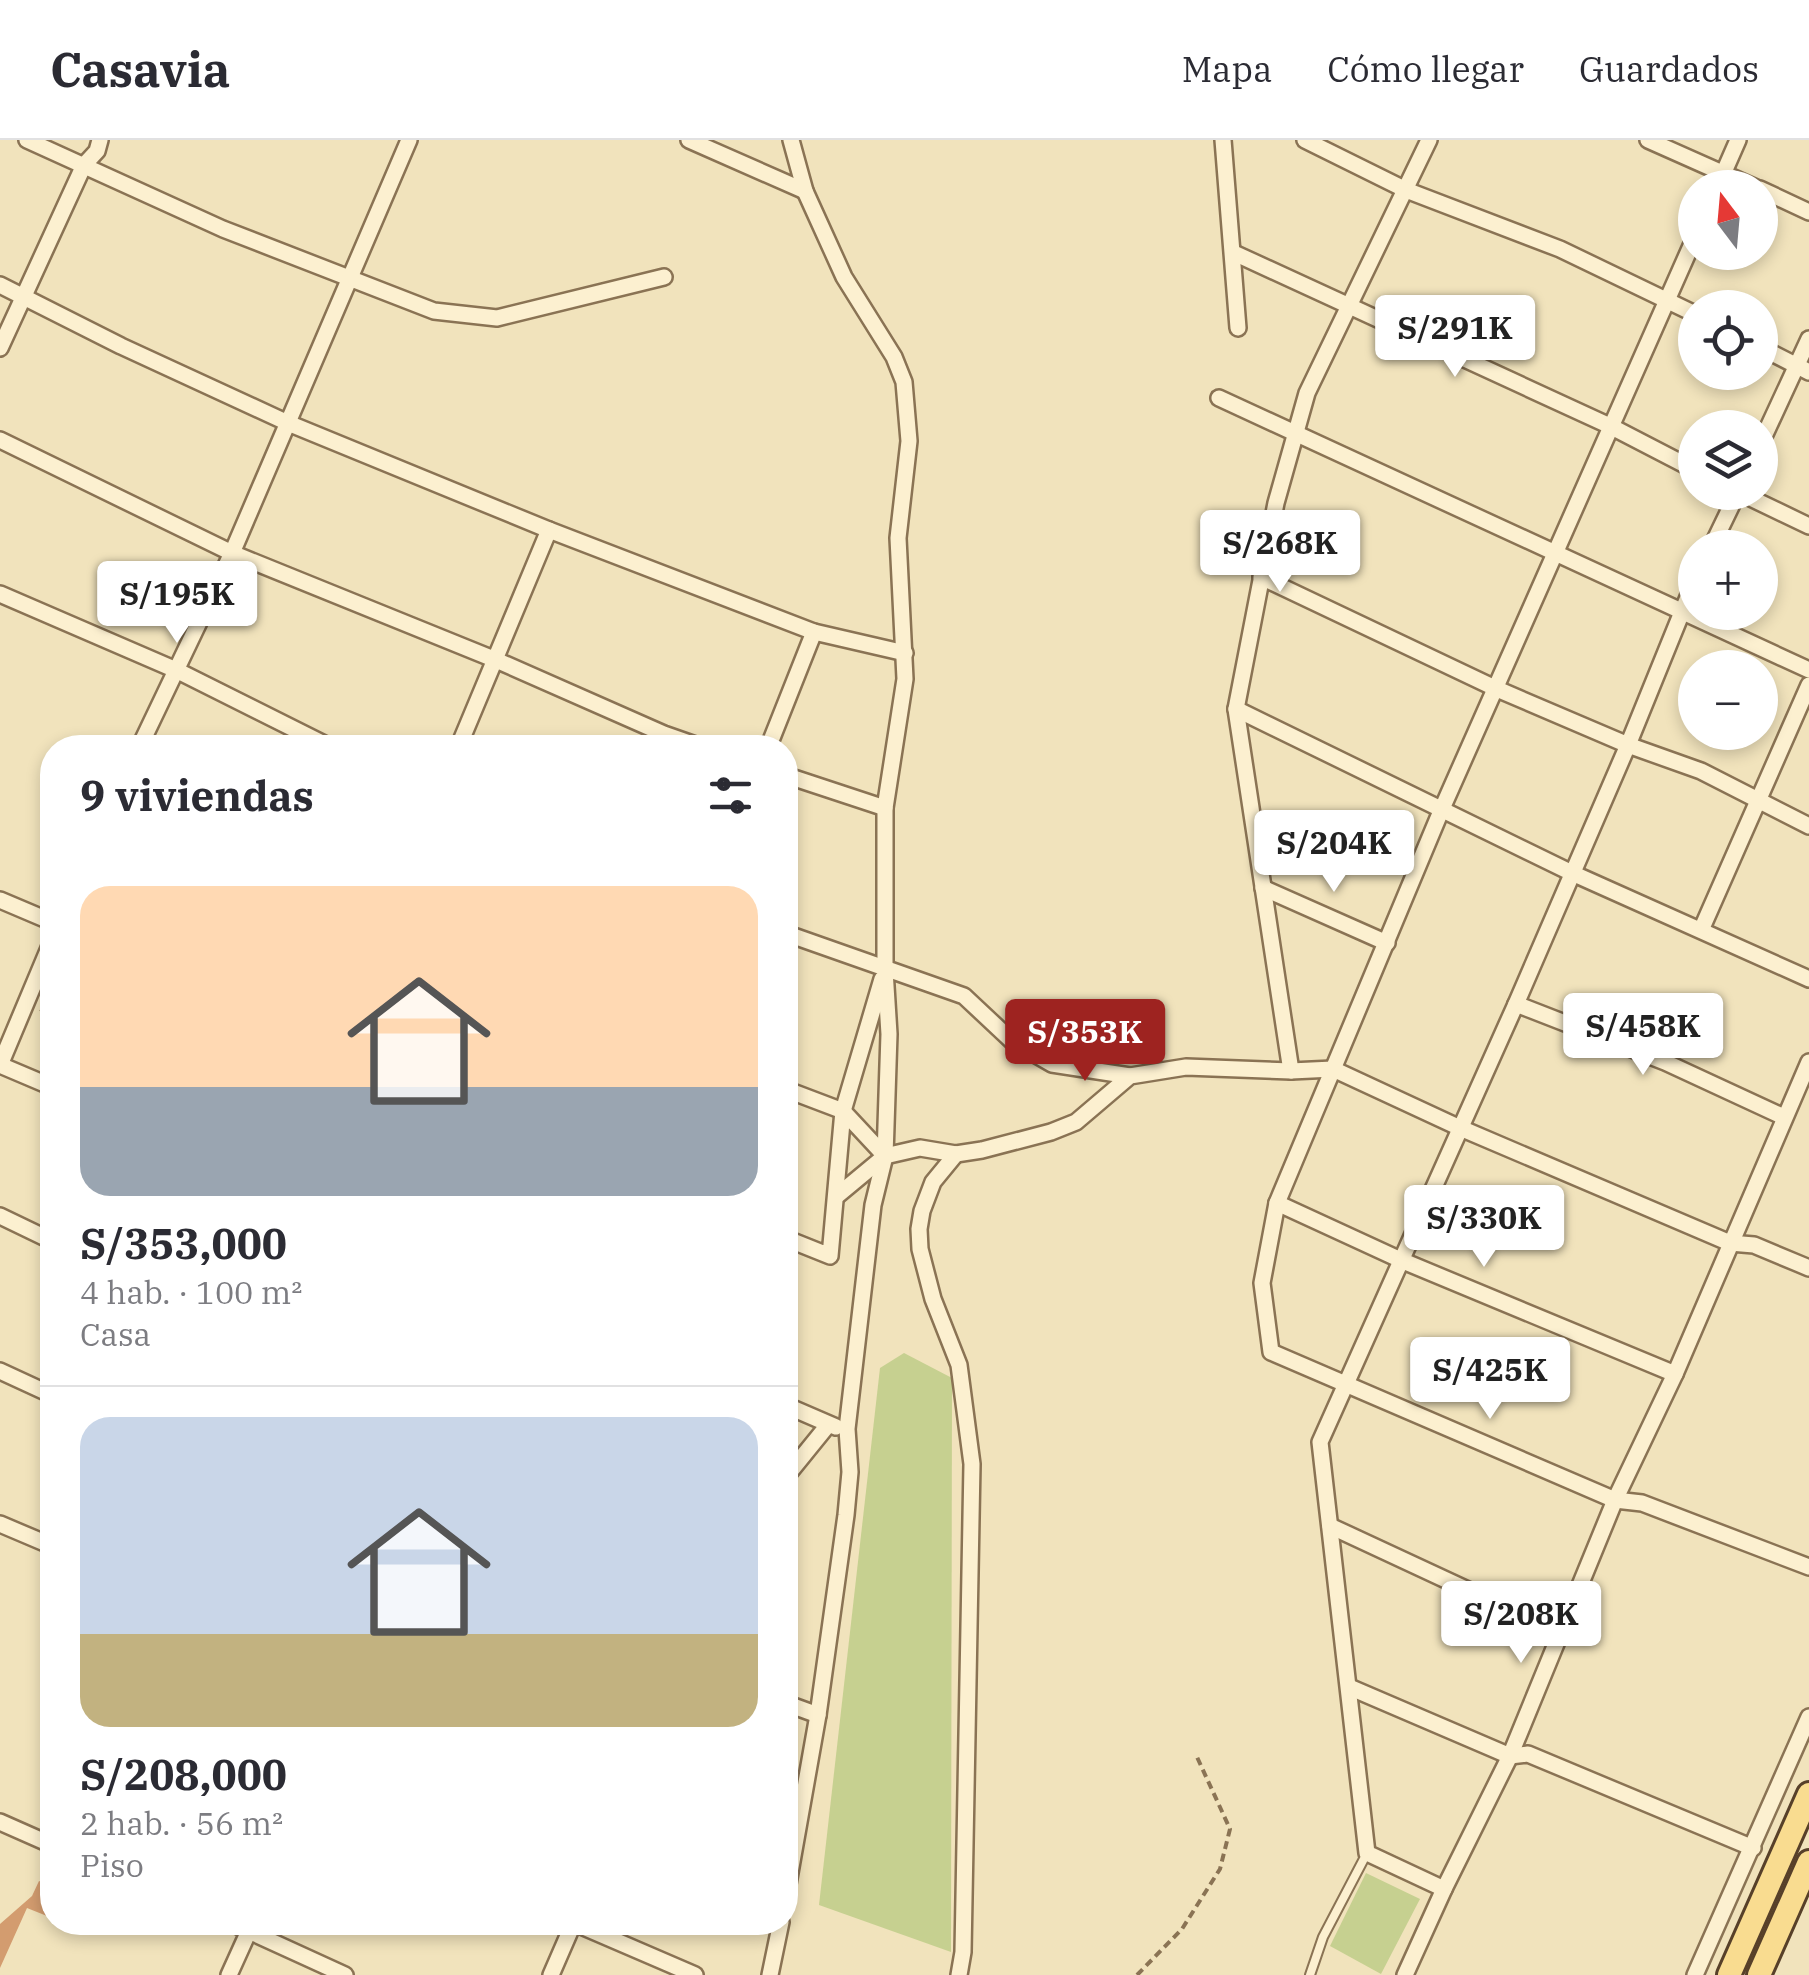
<!DOCTYPE html>
<html lang="es">
<head>
<meta charset="utf-8">
<style>
  :root { --surface:#fff; --page:#f7f7f7; --text:#2b2b33; --muted:#7c7c81; --line:#e1e1e2; --accent:#9e2320 }
  body { margin:0; font-family:"IBM Plex Serif",serif; background:var(--page); color:var(--text); height:100vh; display:flex; flex-direction:column; font-size:38px; white-space:nowrap }
  * { box-sizing:border-box; margin:0 }
  p { font-size:32px; color:var(--muted) }
  .icon { flex:none; width:55px; height:55px; fill:none; stroke:currentColor; stroke-width:2; stroke-linecap:round; stroke-linejoin:round }
  .map { position:relative; flex:1; overflow:hidden }
  .side { position:absolute; left:40px; top:595px; width:758px; height:1200px; display:flex; flex-direction:column; background:var(--surface); border-radius:40px; box-shadow:0 5px 15px #0003 }
  .side>* { flex:none }
  .needle { width:65px; rotate:344deg }
  .controls { position:absolute; left:1678px; top:30px; display:grid; gap:20px }
  .controls a { display:grid; place-items:center; width:100px; height:100px; border-radius:50%; background:var(--surface); box-shadow:0 5px 15px #0003; font-size:50px }
  .price { position:absolute; translate:-50% -85px; padding:0 22px; border-radius:10px; background:#fff; color:#222; font-size:32px; line-height:65px; filter:drop-shadow(0 2px 5px #0008) }
  .price::after { content:''; position:absolute; left:50%; top:60px; width:30px; height:22px; margin-left:-15px; background:inherit; clip-path:polygon(0 0,100% 0,50% 100%) }
  .price.active { background:var(--accent); color:#fff }
  ul { padding:0; list-style:none }
  li { display:grid; align-content:center; gap:20px; height:530px; padding:0 40px }
  li+li { border-top:2px solid var(--line) }
  li span { display:grid; place-items:center; height:310px; border-radius:30px; color:#555 }
  li>.icon { margin-inline-start:auto }
  span .icon { width:180px; height:180px; fill:#fffc; stroke-width:1 }
  li b { font-size:42px }
  h2 { display:flex; justify-content:space-between; align-items:center; height:120px; padding:0 40px; font-size:42px }
  header { display:flex; align-items:center; gap:60px; box-sizing:border-box; height:140px; padding:0 50px; background:var(--surface); border-bottom:2px solid var(--line) }
  header strong { font-size:48px }
  nav { display:flex; gap:55px; margin-inline-start:auto; font-size:35px }
  .map>svg:first-child { display:block }
  .green { fill:#c6d090 }
  .building { fill:#d39c6f }
  .lines { fill:none; stroke-linecap:round; stroke-linejoin:round }
  .service-casing { stroke:#8a7354; stroke-width:12 }
  .minor-casing { stroke:#8a7354; stroke-width:20 }
  .primary-casing { stroke:#574029; stroke-width:28 }
  .path { stroke:#8a7354; stroke-width:4; stroke-dasharray:8 5; stroke-linecap:butt }
  .service { stroke:#fcf0d0; stroke-width:8 }
  .minor { stroke:#fcf0d0; stroke-width:15 }
  .primary { stroke:#f9dc90; stroke-width:22 }
</style>
</head>
<body>
<header>
<strong>Casavia</strong>
<nav><a>Mapa</a><a>Cómo llegar</a><a>Guardados</a></nav>
</header>
<div class="map">
<svg width="1809" height="1835" viewBox="0 0 1809 1835">
  <rect width="100%" height="100%" fill="#f1e3bc"/>
  <g class="green">
    <polygon points="904,1213 952,1238 951,1812 819,1765 880,1228"/>
    <polygon points="1366,1733 1420,1759 1381,1834 1330,1806"/>
  </g>
  <polygon class="building" points="39,1741 52,1746 52,1778 27,1768 0,1828 0,1784 32,1756"/>
  <g class="lines">
    <defs>
      <polyline id="service" points="1310,1835 1323,1797 1367,1713"/>
      <g id="minor">
        <polyline points="27,0 223,89 434,171 497,178 664,137"/>
        <polyline points="689,0 805,51"/>
        <polyline points="1223,0 1238,188"/>
        <polyline points="1305,0 1406,50 1560,109 1695,174"/>
        <polyline points="1648,0 1756,48"/>
        <polyline points="1717,48 1738,0"/>
        <polyline points="1760,49 1809,72"/>
        <polyline points="1695,97 1441,671 1277,1063 1262,1143 1271,1212 1615,1360 1642,1363 1809,1427"/>
        <polyline points="1234,113 1610,286 1695,330"/>
        <polyline points="0,145 121,206 288,283 549,390 814,492 905,513"/>
        <polyline points="1760,207 1809,232"/>
        <polyline points="0,208 84,25 97,11 100,0"/>
        <polyline points="1219,258 1809,530"/>
        <polyline points="0,300 232,413 496,520 664,594 704,608"/>
        <polyline points="1760,305 1809,199"/>
        <polyline points="1738,352 1809,386"/>
        <polyline points="1711,408 1738,352"/>
        <polyline points="1261,437 1497,549 1628,605 1701,631 1809,686"/>
        <polyline points="0,454 176,530 332,608"/>
        <polyline points="1236,569 1572,733 1809,839"/>
        <polyline points="139,608 232,413 409,0"/>
        <polyline points="458,608 549,390"/>
        <polyline points="768,608 814,492"/>
        <polyline points="785,635 885,668"/>
        <polyline points="1263,748 1387,803"/>
        <polyline points="0,760 52,782"/>
        <polyline points="1702,788 1809,545"/>
        <polyline points="785,793 964,856 1012,901 1052,924 1130,936"/>
        <polyline points="1516,864 1665,922 1784,977"/>
        <polyline points="0,925 52,801"/>
        <polyline points="0,925 52,947"/>
        <polyline points="1291,931 1236,569 1276,363 1307,253 1429,0"/>
        <polyline points="785,949 843,971 885,1016"/>
        <polyline points="956,1014 933,1042 922,1071 919,1089 920,1109 933,1159 959,1225 972,1324 963,1812 959,1835"/>
        <polyline points="838,1055 885,1016 920,1008 956,1014 982,1010 1051,992 1076,982 1130,936 1186,927 1291,931 1333,929 1458,987 1730,1103 1754,1105 1809,1128"/>
        <polyline points="1277,1063 1403,1121 1675,1234"/>
        <polyline points="0,1076 52,1101"/>
        <polyline points="785,1098 830,1116 843,971 882,839"/>
        <polyline points="0,1231 52,1255"/>
        <polyline points="785,1265 836,1287"/>
        <polyline points="785,1338 828,1285"/>
        <polyline points="0,1384 52,1406"/>
        <polyline points="1330,1386 1558,1492"/>
        <polyline points="1349,1547 1510,1616 1528,1614 1753,1708"/>
        <polyline points="785,1563 818,1575"/>
        <polyline points="0,1682 52,1705"/>
        <polyline points="1444,1749 1367,1713 1320,1302 1516,864 1628,605 1695,440"/>
        <polyline points="785,1761 818,1575 846,1375 850,1332 847,1289 873,1065 885,1016 889,894 885,830 885,668 905,539 898,398 909,301 904,242 894,217 844,137 805,51 791,0"/>
        <polyline points="229,1782 345,1835"/>
        <polyline points="572,1782 695,1835"/>
        <polyline points="229,1835 253,1782"/>
        <polyline points="551,1835 574,1782"/>
        <polyline points="770,1835 781,1782"/>
        <polyline points="1405,1835 1444,1749 1510,1616 1615,1360 1675,1234 1809,922"/>
        <polyline points="1695,1835 1809,1577"/>
      </g>
      <g id="primary">
        <polyline points="1729,1835 1809,1654"/>
        <polyline points="1759,1835 1809,1722"/>
      </g>
    </defs>
    <use href="#service" class="service-casing"/>
    <use href="#minor" class="minor-casing"/>
    <use href="#primary" class="primary-casing"/>
    <g class="path">
      <polyline points="41,869 52,885"/>
      <polyline points="1137,1835 1182,1789 1220,1729 1230,1689 1197,1617"/>
    </g>
    <use href="#service" class="service"/>
    <use href="#minor" class="minor"/>
    <use href="#primary" class="primary"/>
  </g>
</svg>
<div class="controls">
<a><svg class="needle" viewBox="-14 -14 28 28"><path d="M0-13l5 13h-10z" fill="#e53935"/><path d="M0 13l5-13h-10z" fill="#7c7c81"/></svg></a>
<a><svg class="icon" aria-label="locate" viewBox="0 0 24 24"><circle cx="12" cy="12" r="6"/><path d="M12 2v4M12 18v4M2 12h4M18 12h4"/></svg></a>
<a><svg class="icon" aria-label="layers" viewBox="0 0 24 24"><path d="M12 4l9 5-9 5-9-5zM3 14l9 5 9-5"/></svg></a>
<a>+</a>
<a>−</a>
</div>
<b class="price" style="left:1455px;top:240px">S/291K</b>
<b class="price" style="left:1280px;top:455px">S/268K</b>
<b class="price" style="left:177px;top:506px">S/195K</b>
<b class="price" style="left:1334px;top:755px">S/204K</b>
<b class="price" style="left:1643px;top:938px">S/458K</b>
<b class="price active" style="left:1085px;top:944px">S/353K</b>
<b class="price" style="left:1484px;top:1130px">S/330K</b>
<b class="price" style="left:1490px;top:1282px">S/425K</b>
<b class="price" style="left:1521px;top:1526px">S/208K</b>
<section class="side">
<h2>9 viviendas<svg class="icon" aria-label="filters" viewBox="0 0 24 24"><path d="M4 7h16M4 17h16"/><circle cx="9" cy="7" r="2"/><circle cx="15" cy="17" r="2"/></svg></h2>
<ul>
<li><span style="background:linear-gradient(#ffd9b3 65%,#9aa5b1 0)"><svg class="icon" aria-label="home" viewBox="0 0 24 24"><path d="M3 11l9-7 9 7M6 9v11h12V9"/></svg></span><div><b>S/353,000</b><p>4 hab. · 100 m²</p><p>Casa</p></div></li>
<li><span style="background:linear-gradient(#c9d6e8 70%,#c2b280 0)"><svg class="icon" aria-label="home" viewBox="0 0 24 24"><path d="M3 11l9-7 9 7M6 9v11h12V9"/></svg></span><div><b>S/208,000</b><p>2 hab. · 56 m²</p><p>Piso</p></div></li>
</ul>
</section>
</div>
</body>
</html>
